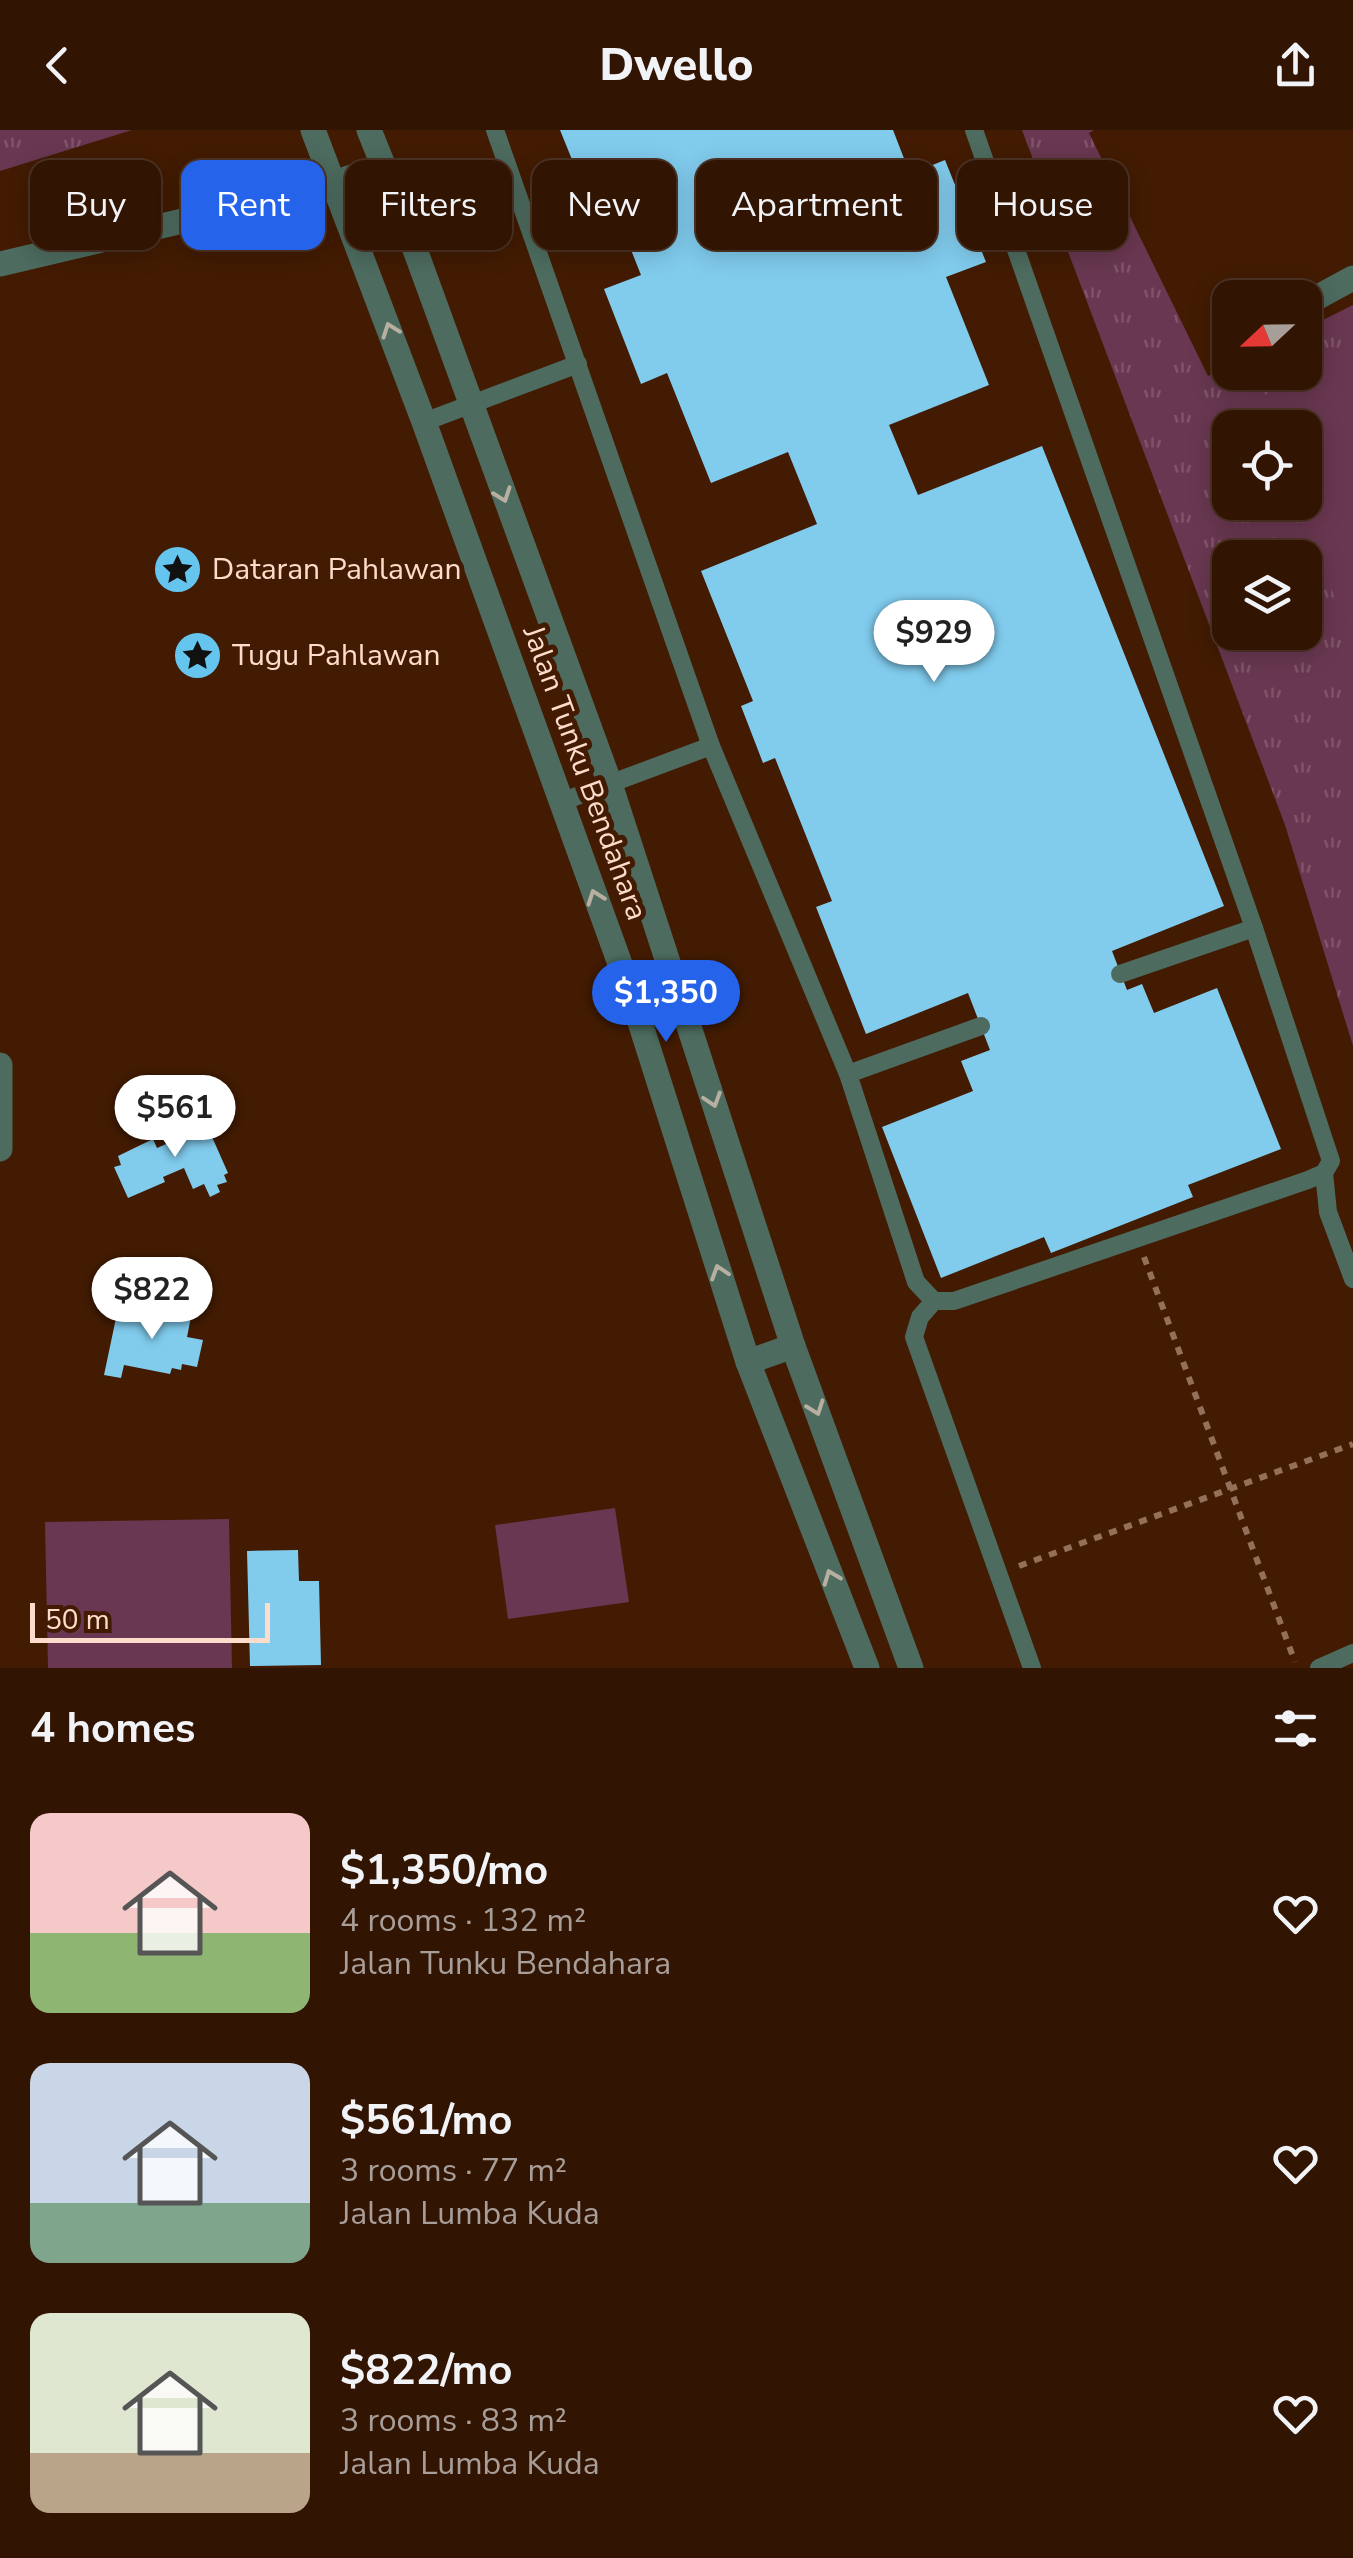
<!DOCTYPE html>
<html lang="en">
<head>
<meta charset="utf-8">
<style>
  :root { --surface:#321402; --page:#3a1d0c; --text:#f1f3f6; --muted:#a89e99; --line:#4d3324; --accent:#2563eb }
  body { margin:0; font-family:"Nunito Sans",sans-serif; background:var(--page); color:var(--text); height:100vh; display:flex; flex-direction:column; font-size:38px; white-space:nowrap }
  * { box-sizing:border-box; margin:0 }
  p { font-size:32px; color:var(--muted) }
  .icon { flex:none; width:55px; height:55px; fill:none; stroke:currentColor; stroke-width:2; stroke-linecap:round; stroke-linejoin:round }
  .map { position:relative; height:1538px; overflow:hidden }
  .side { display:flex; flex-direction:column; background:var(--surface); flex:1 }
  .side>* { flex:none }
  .guide { position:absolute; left:30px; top:30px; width:1295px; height:90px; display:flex; gap:20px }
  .needle { width:65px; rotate:248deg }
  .fabs { position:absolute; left:1212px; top:150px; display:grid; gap:20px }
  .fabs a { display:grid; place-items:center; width:110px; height:110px; border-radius:20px; background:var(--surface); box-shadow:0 5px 25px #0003,0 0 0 2px var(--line); font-size:50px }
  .scale { position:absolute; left:30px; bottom:25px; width:240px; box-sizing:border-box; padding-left:10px; border:5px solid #fedccb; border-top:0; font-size:28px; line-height:35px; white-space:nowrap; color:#fedccb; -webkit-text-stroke:8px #421b02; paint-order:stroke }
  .price { position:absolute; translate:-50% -85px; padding:0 22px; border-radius:35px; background:#fff; color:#222; font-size:32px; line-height:65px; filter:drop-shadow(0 2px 5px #0008) }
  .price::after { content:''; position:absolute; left:50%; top:60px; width:30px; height:22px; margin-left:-15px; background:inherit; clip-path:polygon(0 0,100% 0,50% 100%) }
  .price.on { background:var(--accent); color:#fff }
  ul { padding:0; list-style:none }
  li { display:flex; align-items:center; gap:30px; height:250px; padding:0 30px }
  li span { display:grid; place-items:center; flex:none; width:280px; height:200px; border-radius:20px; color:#555 }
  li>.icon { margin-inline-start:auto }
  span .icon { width:120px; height:120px; fill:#fffc; stroke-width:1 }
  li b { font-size:42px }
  h2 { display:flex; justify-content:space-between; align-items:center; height:120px; padding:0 30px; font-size:42px }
  .pill { padding:0 35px; border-radius:20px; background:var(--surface); box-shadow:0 5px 25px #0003,0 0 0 2px var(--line); font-size:35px; line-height:90px }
  .pill.on { background:var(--accent); color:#fff }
  header { display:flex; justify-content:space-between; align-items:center; height:130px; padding:0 30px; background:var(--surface); font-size:45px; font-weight:800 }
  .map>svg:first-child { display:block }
  .grass { fill:url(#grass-tufts); fill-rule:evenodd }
  .pitch { fill:#693751 }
  .building { fill:#81cbed }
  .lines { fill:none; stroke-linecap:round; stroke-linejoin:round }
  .path { stroke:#946f5a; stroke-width:6; stroke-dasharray:8 8; stroke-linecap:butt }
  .service { stroke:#4d6b5f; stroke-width:18 }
  .minor { stroke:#4d6b5f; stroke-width:25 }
  .oneway { stroke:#b7afa0 }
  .labels { text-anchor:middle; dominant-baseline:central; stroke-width:10; stroke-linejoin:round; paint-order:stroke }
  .poi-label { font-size:30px; fill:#fedccb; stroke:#421b02; text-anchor:start }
  .street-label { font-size:30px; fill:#fedccb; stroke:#421b02 }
</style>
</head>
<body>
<header><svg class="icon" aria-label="back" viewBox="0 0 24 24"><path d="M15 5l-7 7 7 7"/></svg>Dwello<svg class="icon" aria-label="share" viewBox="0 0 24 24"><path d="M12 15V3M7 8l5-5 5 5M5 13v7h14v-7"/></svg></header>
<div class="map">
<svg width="1353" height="1538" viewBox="0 0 1353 1538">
  <defs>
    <pattern id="grass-tufts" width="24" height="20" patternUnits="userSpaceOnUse" patternTransform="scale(2.5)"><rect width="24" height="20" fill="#693751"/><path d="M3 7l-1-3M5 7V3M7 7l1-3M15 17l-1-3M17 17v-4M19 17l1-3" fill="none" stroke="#805369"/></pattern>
  </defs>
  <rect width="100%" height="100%" fill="#421b02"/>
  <g class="grass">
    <polygon points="0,0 132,0 0,41"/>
    <path d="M1022,0h72l-5,3 119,243 22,-10v6h75v-43l48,-24v741l-68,-221zM1230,298h75v74h-75zM1230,428h75v74h-75z"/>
  </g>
  <g class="pitch">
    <polygon points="1353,215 1353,509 1294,373 1305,372 1305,298 1261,297 1251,273"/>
    <polygon points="615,1378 629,1472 508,1489 495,1395"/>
    <polygon points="229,1389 232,1538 48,1538 45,1392"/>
  </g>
  <g class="building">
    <polygon points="560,0 893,0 910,44 945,30 986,132 946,147 989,255 889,295 918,365 1042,316 1224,776 1112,821 1127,860 1142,854 1154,883 1217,858 1281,1019 1188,1055 1193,1067 1051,1123 1044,1107 941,1148 882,997 973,961 961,931 990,920 968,863 866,904 816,777 832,771 775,628 763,633 741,576 753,571 701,441 817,394 788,322 711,353 667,243 641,254 604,159 641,145 597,34 577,42"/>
    <polygon points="201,982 228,1043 224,1045 227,1052 217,1055 220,1062 210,1067 204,1054 193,1059 184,1038 163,1047 165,1052 128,1068 114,1037 121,1035 118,1026 153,1009 157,1018 173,1011 166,997"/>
    <polygon points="120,1169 136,1172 133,1188 162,1194 166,1177 192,1182 187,1207 203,1210 197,1237 182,1234 181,1240 172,1238 170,1244 124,1235 121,1248 104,1245"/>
    <polygon points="298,1420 299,1451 319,1451 321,1535 250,1536 247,1421"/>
  </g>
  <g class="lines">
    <g class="path">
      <polyline points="1144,1127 1295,1532"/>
      <polyline points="1019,1436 1353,1314"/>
    </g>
    <g class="service">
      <polyline points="495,0 711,616 848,944 916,1152 934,1171 954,1171 1308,1050 1324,1043 1331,1031 1254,798 974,0"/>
      <polyline points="424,292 578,234"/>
      <polyline points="561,672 711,616"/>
      <polyline points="1120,844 1254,798"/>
      <polyline points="848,944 981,896"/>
      <polyline points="1324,1043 1328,1082 1353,1149"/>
      <polyline points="934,1171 920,1187 914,1207 1032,1538"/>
      <polyline points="1319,1538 1353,1523"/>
    </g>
    <g class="minor">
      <polyline points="313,0 424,292 632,867 748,1232 867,1538"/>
      <polyline points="369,0 394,62 610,654 793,1216 911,1538"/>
      <polyline points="0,134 310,61 384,36"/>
      <polyline points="1305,174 1353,148"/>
      <polyline points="1227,215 1230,214"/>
      <polyline points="0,935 0,1019"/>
      <polyline points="748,1232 793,1216"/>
    </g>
  </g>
  <defs><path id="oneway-chevron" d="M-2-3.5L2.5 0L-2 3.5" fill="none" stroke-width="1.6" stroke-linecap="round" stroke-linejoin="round" transform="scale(2.5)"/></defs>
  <g class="oneway">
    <use href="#oneway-chevron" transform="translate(390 200) rotate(-110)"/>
    <use href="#oneway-chevron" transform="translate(503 365) rotate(70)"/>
    <use href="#oneway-chevron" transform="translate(595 767) rotate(-110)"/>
    <use href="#oneway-chevron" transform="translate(713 970) rotate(72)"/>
    <use href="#oneway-chevron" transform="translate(719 1142) rotate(-108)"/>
    <use href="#oneway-chevron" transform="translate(816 1278) rotate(70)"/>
    <use href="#oneway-chevron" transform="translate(831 1447) rotate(-111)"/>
  </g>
  <defs>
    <symbol id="sight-disc" viewBox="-11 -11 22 22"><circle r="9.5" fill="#65c5ee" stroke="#421b02"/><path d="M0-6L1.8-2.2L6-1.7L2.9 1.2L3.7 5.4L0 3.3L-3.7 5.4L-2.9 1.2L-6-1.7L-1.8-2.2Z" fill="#111"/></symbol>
  </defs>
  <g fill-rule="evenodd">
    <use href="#sight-disc" x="150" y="412" width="55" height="55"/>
    <use href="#sight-disc" x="170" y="498" width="55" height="55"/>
  </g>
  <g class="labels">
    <g class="poi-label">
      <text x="212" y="439">Dataran Pahlawan</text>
      <text x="232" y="525">Tugu Pahlawan</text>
    </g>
    <g class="street-label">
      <text transform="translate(585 643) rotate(70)">Jalan Tunku Bendahara</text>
    </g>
  </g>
</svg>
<div class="fabs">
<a><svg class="needle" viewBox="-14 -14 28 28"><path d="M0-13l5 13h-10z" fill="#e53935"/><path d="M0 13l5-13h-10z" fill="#a89e99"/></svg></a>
<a><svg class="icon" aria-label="locate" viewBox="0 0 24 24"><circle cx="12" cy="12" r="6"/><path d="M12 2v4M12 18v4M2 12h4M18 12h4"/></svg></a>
<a><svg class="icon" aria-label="layers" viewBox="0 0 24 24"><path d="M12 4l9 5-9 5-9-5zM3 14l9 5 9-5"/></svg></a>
</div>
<div class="scale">50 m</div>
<b class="price" style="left:934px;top:555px">$929</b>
<b class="price on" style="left:666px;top:915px">$1,350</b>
<b class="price" style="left:175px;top:1030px">$561</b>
<b class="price" style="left:152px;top:1212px">$822</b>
<div class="guide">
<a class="pill">Buy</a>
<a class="pill on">Rent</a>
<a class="pill">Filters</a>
<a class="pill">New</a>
<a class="pill">Apartment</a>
<a class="pill">House</a>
</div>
</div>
<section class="side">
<h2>4 homes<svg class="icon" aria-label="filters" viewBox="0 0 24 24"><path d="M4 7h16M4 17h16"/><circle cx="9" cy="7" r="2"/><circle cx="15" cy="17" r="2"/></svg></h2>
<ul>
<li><span style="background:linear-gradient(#f6c9c9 60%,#8fb573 0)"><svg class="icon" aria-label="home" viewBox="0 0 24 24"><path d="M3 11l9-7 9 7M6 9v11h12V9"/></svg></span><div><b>$1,350/mo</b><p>4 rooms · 132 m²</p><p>Jalan Tunku Bendahara</p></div><svg class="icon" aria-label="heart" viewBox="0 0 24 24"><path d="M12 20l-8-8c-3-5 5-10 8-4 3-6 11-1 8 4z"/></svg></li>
<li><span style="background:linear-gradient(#c9d6e8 70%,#7fa58c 0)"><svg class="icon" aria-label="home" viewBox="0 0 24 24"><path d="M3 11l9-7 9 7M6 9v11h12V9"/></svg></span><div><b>$561/mo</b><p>3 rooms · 77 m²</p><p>Jalan Lumba Kuda</p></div><svg class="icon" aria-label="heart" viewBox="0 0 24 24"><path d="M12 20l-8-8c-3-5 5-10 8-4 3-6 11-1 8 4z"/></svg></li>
<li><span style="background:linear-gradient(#dfe7d0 70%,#b9a48a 0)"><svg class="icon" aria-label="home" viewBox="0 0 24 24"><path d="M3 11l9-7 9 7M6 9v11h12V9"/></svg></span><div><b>$822/mo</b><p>3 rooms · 83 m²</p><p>Jalan Lumba Kuda</p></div><svg class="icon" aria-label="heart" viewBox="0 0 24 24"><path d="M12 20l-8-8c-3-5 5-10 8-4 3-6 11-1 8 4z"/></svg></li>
</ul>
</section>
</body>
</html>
